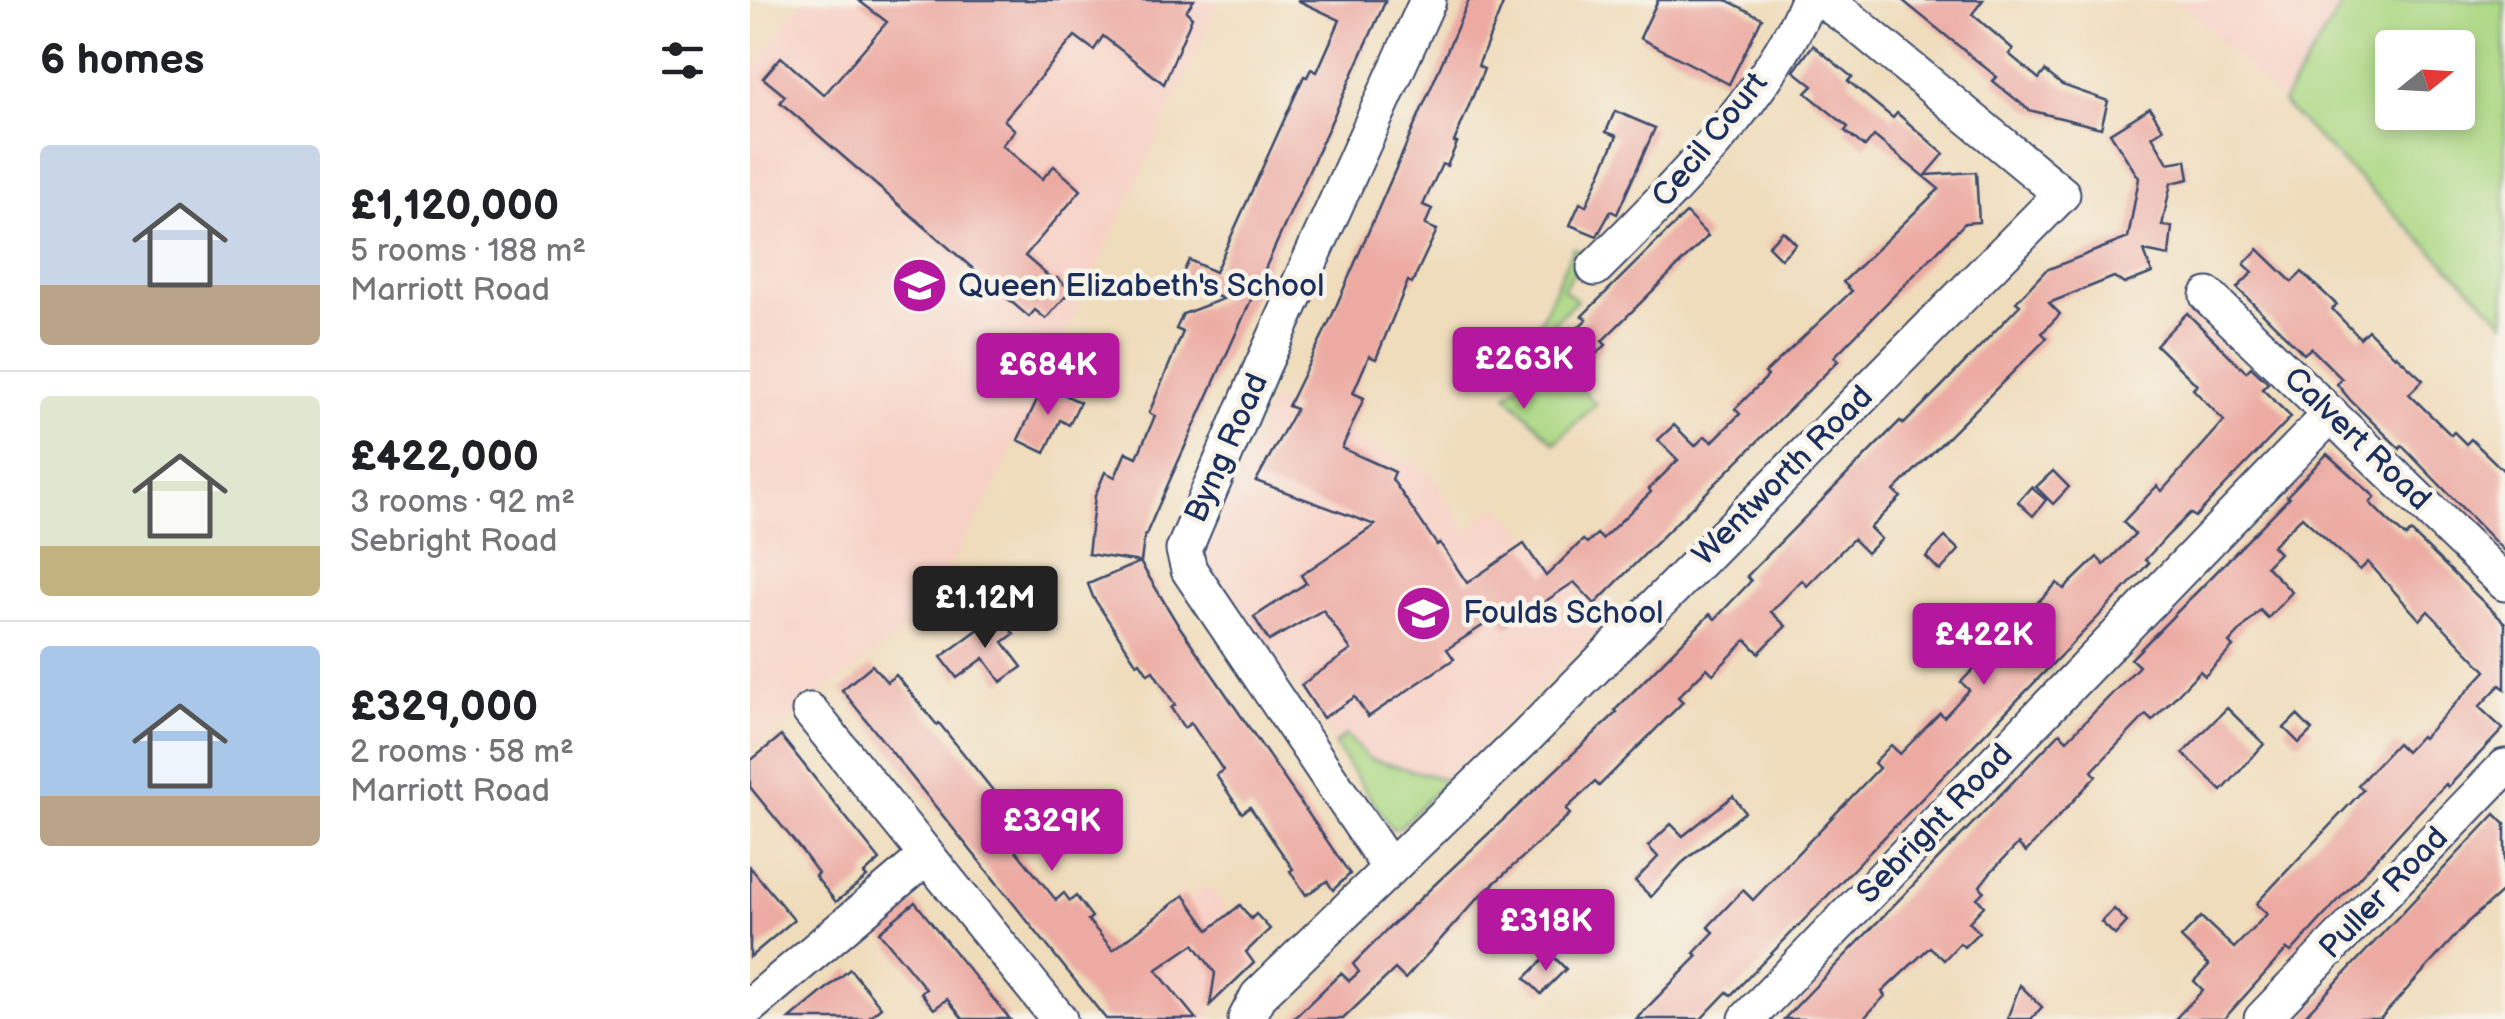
<!DOCTYPE html>
<html lang="en">
<head>
<meta charset="utf-8">
<style>
  :root { --surface:#fff; --page:#f6f6f6; --text:#202124; --muted:#757577; --line:#e0e0e0; --accent:#b5179e }
  body { margin:0; font-family:"Balsamiq Sans",sans-serif; background:var(--page); color:var(--text); height:100vh; display:flex; flex-direction:column; font-size:38px; white-space:nowrap }
  * { box-sizing:border-box; margin:0 }
  p { font-size:32px; color:var(--muted) }
  .icon { flex:none; width:55px; height:55px; fill:none; stroke:currentColor; stroke-width:2; stroke-linecap:round; stroke-linejoin:round }
  .map { position:relative; flex:1; overflow:hidden }
  .details { display:flex; flex-direction:column; background:var(--surface); width:750px }
  .details>* { flex:none }
  .needle { width:65px; rotate:72deg }
  .tools { position:absolute; left:1625px; top:30px; display:grid; gap:20px }
  .tools a { display:grid; place-items:center; width:100px; height:100px; border-radius:10px; background:var(--surface); box-shadow:0 5px 15px #0003; font-size:50px }
  .price { position:absolute; translate:-50% -85px; padding:0 22px; border-radius:10px; background:var(--accent); color:#fff; font-size:32px; line-height:65px; filter:drop-shadow(0 2px 5px #0008) }
  .price::after { content:''; position:absolute; left:50%; top:60px; width:30px; height:22px; margin-left:-15px; background:inherit; clip-path:polygon(0 0,100% 0,50% 100%) }
  .price.selected { background:#222; color:#fff }
  ul { padding:0; list-style:none }
  li { display:flex; align-items:center; gap:30px; height:250px; padding:0 40px }
  li+li { border-top:2px solid var(--line) }
  li span { display:grid; place-items:center; flex:none; width:280px; height:200px; border-radius:10px; color:#555 }
  li>.icon { margin-inline-start:auto }
  span .icon { width:120px; height:120px; fill:#fffc; stroke-width:1 }
  li b { font-size:42px }
  h2 { display:flex; justify-content:space-between; align-items:center; height:120px; padding:0 40px; font-size:42px }
  main { display:flex; flex:1; min-height:0 }
  .map>svg:first-child { display:block }
  .built { fill:#f7d1c6 }
  .green { fill:#acd884; stroke:#648471; stroke-width:2.5; fill-rule:evenodd }
  .building { fill:#ecaaa3 }
  .lines { fill:none; stroke-linecap:round; stroke-linejoin:round }
  .minor-casing { stroke:#3b496c; stroke-width:39 }
  .minor { stroke:#fff; stroke-width:35 }
  .labels { text-anchor:middle; dominant-baseline:central; stroke-width:9; stroke-linejoin:round; paint-order:stroke }
  .street-label { font-size:32px; fill:#1b2f5e; stroke:#f7f3e8 }
  .poi-label { font-size:32px; fill:#1b2f5e; stroke:#f7f3e8; text-anchor:start }
</style>
</head>
<body>
<main>
<section class="details">
<h2>6 homes<svg class="icon" aria-label="filters" viewBox="0 0 24 24"><path d="M4 7h16M4 17h16"/><circle cx="9" cy="7" r="2"/><circle cx="15" cy="17" r="2"/></svg></h2>
<ul>
<li><span style="background:linear-gradient(#c9d6e8 70%,#b9a48a 0)"><svg class="icon" aria-label="home" viewBox="0 0 24 24"><path d="M3 11l9-7 9 7M6 9v11h12V9"/></svg></span><div><b>£1,120,000</b><p>5 rooms · 188 m²</p><p>Marriott Road</p></div></li>
<li><span style="background:linear-gradient(#dfe7d0 75%,#c2b280 0)"><svg class="icon" aria-label="home" viewBox="0 0 24 24"><path d="M3 11l9-7 9 7M6 9v11h12V9"/></svg></span><div><b>£422,000</b><p>3 rooms · 92 m²</p><p>Sebright Road</p></div></li>
<li><span style="background:linear-gradient(#a9c7e8 75%,#b9a48a 0)"><svg class="icon" aria-label="home" viewBox="0 0 24 24"><path d="M3 11l9-7 9 7M6 9v11h12V9"/></svg></span><div><b>£329,000</b><p>2 rooms · 58 m²</p><p>Marriott Road</p></div></li>
</ul>
</section>
<div class="map">
<svg width="1755" height="1019" viewBox="0 0 1755 1019">
  <rect width="100%" height="100%" fill="#f7f3e8"/>
  <filter id="ink" filterUnits="userSpaceOnUse"><feTurbulence type="fractalNoise" baseFrequency=".01" numOctaves="2"/><feDisplacementMap in="SourceGraphic" scale="20" xChannelSelector="R" yChannelSelector="G"/><feConvolveMatrix kernelMatrix="1 2 1 2 8 2 1 2 1" color-interpolation-filters="sRGB"/></filter>
  <filter id="wash" filterUnits="userSpaceOnUse"><feTurbulence type="fractalNoise" baseFrequency=".0048" numOctaves="4" result="noise"/><feDisplacementMap in="SourceGraphic" scale="40" xChannelSelector="R" yChannelSelector="G"/><feGaussianBlur stdDeviation="2.25" result="paint"/><feColorMatrix in="noise" values="0 0 0 0 0 0 0 0 0 0 0 0 0 0 0 0 0 1.4 0 .05"/><feComposite in="paint" operator="in"/></filter>
  <g filter="url(#wash)">
    <rect width="100%" height="100%" fill="#efdcbb"/>
    <g class="built">
      <polygon points="54,0 469,0 452,43 237,502 199,567 205,591 0,752 0,71"/>
      <polygon points="1428,0 1595,0 1532,103"/>
      <polygon points="521,401 678,471 718,531 747,504 860,620 645,829 457,559 456,548"/>
      <polygon points="458,885 511,960 462,1007 462,1019 418,1019 361,950 433,894 438,899"/>
    </g>
    <g class="green">
      <path d="M1595,0h160v322l-223,-219zM1642,48h66v64h-66z"/>
      <polygon points="823,248 836,253 813,289 827,300 779,346"/>
      <polygon points="789,345 846,404 805,443 757,395 769,384"/>
      <polygon points="596,735 619,759 697,780 650,827 642,829 584,744"/>
    </g>
    <g id="blocks">
      <g class="building">
        <polygon points="108,0 444,0 436,11 442,17 414,84 353,36 344,50 325,36 254,120 265,130 252,145 292,179 304,166 331,190 275,256 304,281 307,278 321,290 296,319 285,310 279,317 30,102 35,96 13,78 31,57 74,95 137,22"/>
        <polygon points="547,0 636,0 415,491 394,539 391,562 338,554 345,496 355,472 365,477 376,452 387,457 405,416 399,413 433,332 426,329 433,314 473,299 430,279 439,260 465,272 554,76 557,77 561,69 567,72 590,20"/>
        <polygon points="719,0 743,0 753,4 728,66 734,69 704,142 707,143 697,166 692,164 673,205 682,209 675,225 687,230 662,283 658,281 626,359 619,356 603,393 614,398 592,448 645,472 642,479 687,545 690,543 717,583 774,544 796,576 833,540 837,543 847,534 852,539 901,492 899,489 928,460 908,440 924,425 945,446 955,436 962,442 990,414 985,409 1018,376 1015,373 1102,291 1093,282 1189,189 1124,136 1115,147 1095,131 1098,127 1056,93 1063,86 1044,71 1063,45 1102,77 1098,81 1121,100 1143,118 1147,113 1194,154 1176,175 1226,172 1229,222 1215,223 1084,357 1088,361 845,604 824,582 757,627 749,615 697,649 704,659 618,717 605,697 573,718 551,685 601,650 573,610 519,641 504,617 556,583 551,575 625,525 506,481 546,409 538,406 581,318"/>
        <polygon points="908,0 976,0 1012,18 979,84 890,38"/>
        <polygon points="1152,0 1233,0 1222,14 1263,49 1259,54 1289,79 1295,71 1312,85 1358,101 1351,128 1279,110 1243,81 1247,77"/>
        <polygon points="1400,108 1413,129 1402,136 1418,163 1436,160 1439,179 1421,183 1412,226 1422,227 1419,256 1394,251 1402,273 1374,284 1364,277 1299,303 1310,314 1292,333 1297,338 1144,491 1151,497 1120,528 1131,539 1117,553 1103,539 1057,586 1052,580 1021,612 1036,626 1009,653 996,640 963,674 957,668 928,697 933,702 849,786 845,782 816,809 820,814 727,899 655,979 645,969 593,1019 543,1019 591,973 599,981 609,972 603,964 640,927 867,712 865,710 960,614 965,619 1001,581 997,576 1150,421 1154,424 1192,386 1270,305 1266,302 1296,270 1378,238 1389,178 1360,133"/>
        <polygon points="865,111 905,128 867,214 861,211 847,236 820,225 830,203 836,206 867,136 856,132"/>
        <polygon points="936,213 958,236 852,341 856,345 824,375 802,352 837,319 832,316"/>
        <polygon points="1033,231 1046,244 1031,259 1018,246"/>
        <polygon points="1508,249 1542,282 1552,272 1587,305 1582,309 1610,338 1618,330 1645,357 1646,355 1673,380 1659,394 1701,435 1704,432 1716,444 1721,439 1755,472 1755,552 1652,446 1650,449 1601,401 1587,384 1592,379 1561,348 1554,354 1487,288 1503,272 1494,264"/>
        <polygon points="1437,313 1496,372 1501,367 1518,383 1512,389 1541,417 1445,517 1440,513 1420,533 1395,560 1399,563 1350,615 981,995 977,992 951,1019 886,1019 948,956 944,953 964,932 958,927 993,890 1003,900 1129,768 1124,763 1141,745 1150,754 1190,713 1194,717 1219,690 1211,682 1259,633 1266,640 1292,612 1285,605 1307,583 1314,589 1347,557 1354,565 1385,534 1373,522 1407,486 1412,491 1474,421 1443,389 1447,385 1406,345"/>
        <polygon points="294,385 330,402 319,425 310,420 295,453 268,440"/>
        <polygon points="1577,454 1625,497 1620,503 1637,520 1656,537 1661,532 1755,623 1755,689 1750,685 1729,707 1753,729 1698,787 1696,784 1667,814 1541,952 1537,949 1474,1019 1425,1019 1453,990 1444,981 1459,965 1431,938 1451,917 1484,948 1517,914 1506,904 1613,790 1608,785 1647,743 1656,752 1671,736 1673,738 1736,671 1678,611 1670,620 1618,562 1610,570 1552,517 1522,546 1529,553 1516,566 1542,592 1518,618 1510,610 1479,643 1483,647 1455,676 1450,671 1402,721 1396,715 1342,771 1346,776 1276,852 1268,844 1240,873 1230,886 1234,891 1227,898 1234,906 1219,922 1229,932 1214,947 1210,943 1194,960 1180,947 1132,992 1135,996 1113,1019 1034,1019 1310,733 1317,740 1389,666 1381,659 1539,498 1537,496"/>
        <polygon points="1303,471 1319,487 1303,504 1286,487"/>
        <polygon points="1281,487 1296,500 1283,516 1268,502"/>
        <polygon points="1195,537 1209,550 1190,571 1176,557"/>
        <polygon points="390,562 425,620 600,874 583,890 577,881 556,895 540,871 543,869 500,807 492,813 477,791 466,775 473,770 441,723 434,728 421,708 425,705 403,671 398,674 390,662 387,664 343,597 338,584"/>
        <polygon points="249,614 264,634 253,642 272,667 251,682 234,658 207,678 191,657"/>
        <polygon points="122,665 137,682 146,675 187,725 189,723 265,818 250,831 306,900 314,893 320,901 326,896 342,917 338,920 363,950 434,895 459,930 490,905 501,919 506,914 520,929 496,952 504,963 460,1005 465,973 444,944 406,970 446,1019 356,1019 92,690"/>
        <polygon points="1477,708 1514,744 1472,791 1433,753"/>
        <polygon points="1547,715 1562,730 1549,743 1534,728"/>
        <polygon points="31,736 130,860 114,874 117,877 86,902 65,876 68,873 52,851 0,787 0,761"/>
        <polygon points="983,796 995,812 932,863 901,897 885,881 908,857 898,846 921,824 933,836"/>
        <polygon points="1745,814 1755,824 1755,889 1719,921 1630,1019 1552,1019"/>
        <polygon points="0,867 44,920 0,957"/>
        <polygon points="165,902 211,960 260,1019 213,1019 197,999 184,1009 171,993 176,989 129,932"/>
        <polygon points="1364,909 1377,922 1365,935 1351,922"/>
        <polygon points="800,953 816,969 791,994 775,978"/>
        <polygon points="100,969 131,1007 117,1019 40,1019"/>
        <polygon points="1270,985 1292,1007 1281,1019 1257,1019"/>
      </g>
    </g>
  </g>
  <g filter="url(#ink)">
    <use href="#blocks" fill-opacity="0" stroke="#3b496c" stroke-width="2.5"/>
    <g class="lines">
      <defs>
        <g id="minor">
          <path d="M845,268c72,-71 175,-174 213,-268"/>
          <polyline points="1458,296 1755,583"/>
          <polyline points="60,711 309,1019"/>
          <polyline points="640,868 439,570 434,550 512,367 678,0"/>
          <polyline points="0,1006 177,856"/>
          <polyline points="496,1019 508,996 777,736 1312,194 1100,19 1072,0"/>
          <polyline points="997,1019 1581,414"/>
          <polyline points="1512,1019 1755,767"/>
        </g>
      </defs>
      <use href="#minor" class="minor-casing"/>
      <use href="#minor" class="minor"/>
    </g>
  </g>
  <defs>
    <symbol id="school-disc" viewBox="-11 -11 22 22"><circle r="9.5" fill="#b5179e" stroke="#f7f3e8"/><path d="M0-5L7-2L0 1L-7-2ZM-4 1L0 2.5L4 1V4Q0 6-4 4Z" fill="#fff"/></symbol>
  </defs>
  <g fill-rule="evenodd">
    <use href="#school-disc" x="138" y="254" width="63" height="63"/>
    <use href="#school-disc" x="642" y="582" width="63" height="63"/>
  </g>
  <g class="labels">
    <g class="street-label">
      <text transform="translate(960 140) rotate(-51)">Cecil Court</text>
      <text transform="translate(1607 439) rotate(44)">Calvert Road</text>
      <text transform="translate(477 448) rotate(-66)">Byng Road</text>
      <text transform="translate(1033 476) rotate(-45)">Wentworth Road</text>
      <text transform="translate(1185 824) rotate(-46)">Sebright Road</text>
      <text transform="translate(1634 893) rotate(-46)">Puller Road</text>
    </g>
    <g class="poi-label">
      <text x="208" y="286">Queen Elizabeth's School</text>
      <text x="713" y="613">Foulds School</text>
    </g>
  </g>
</svg>
<div class="tools">
<a><svg class="needle" viewBox="-14 -14 28 28"><path d="M0-13l5 13h-10z" fill="#e53935"/><path d="M0 13l5-13h-10z" fill="#757577"/></svg></a>
</div>
<b class="price" style="left:774px;top:412px">£263K</b>
<b class="price" style="left:298px;top:418px">£684K</b>
<b class="price selected" style="left:235px;top:651px">£1.12M</b>
<b class="price" style="left:1234px;top:688px">£422K</b>
<b class="price" style="left:302px;top:874px">£329K</b>
<b class="price" style="left:796px;top:974px">£318K</b>
</div>
</main>
</body>
</html>
